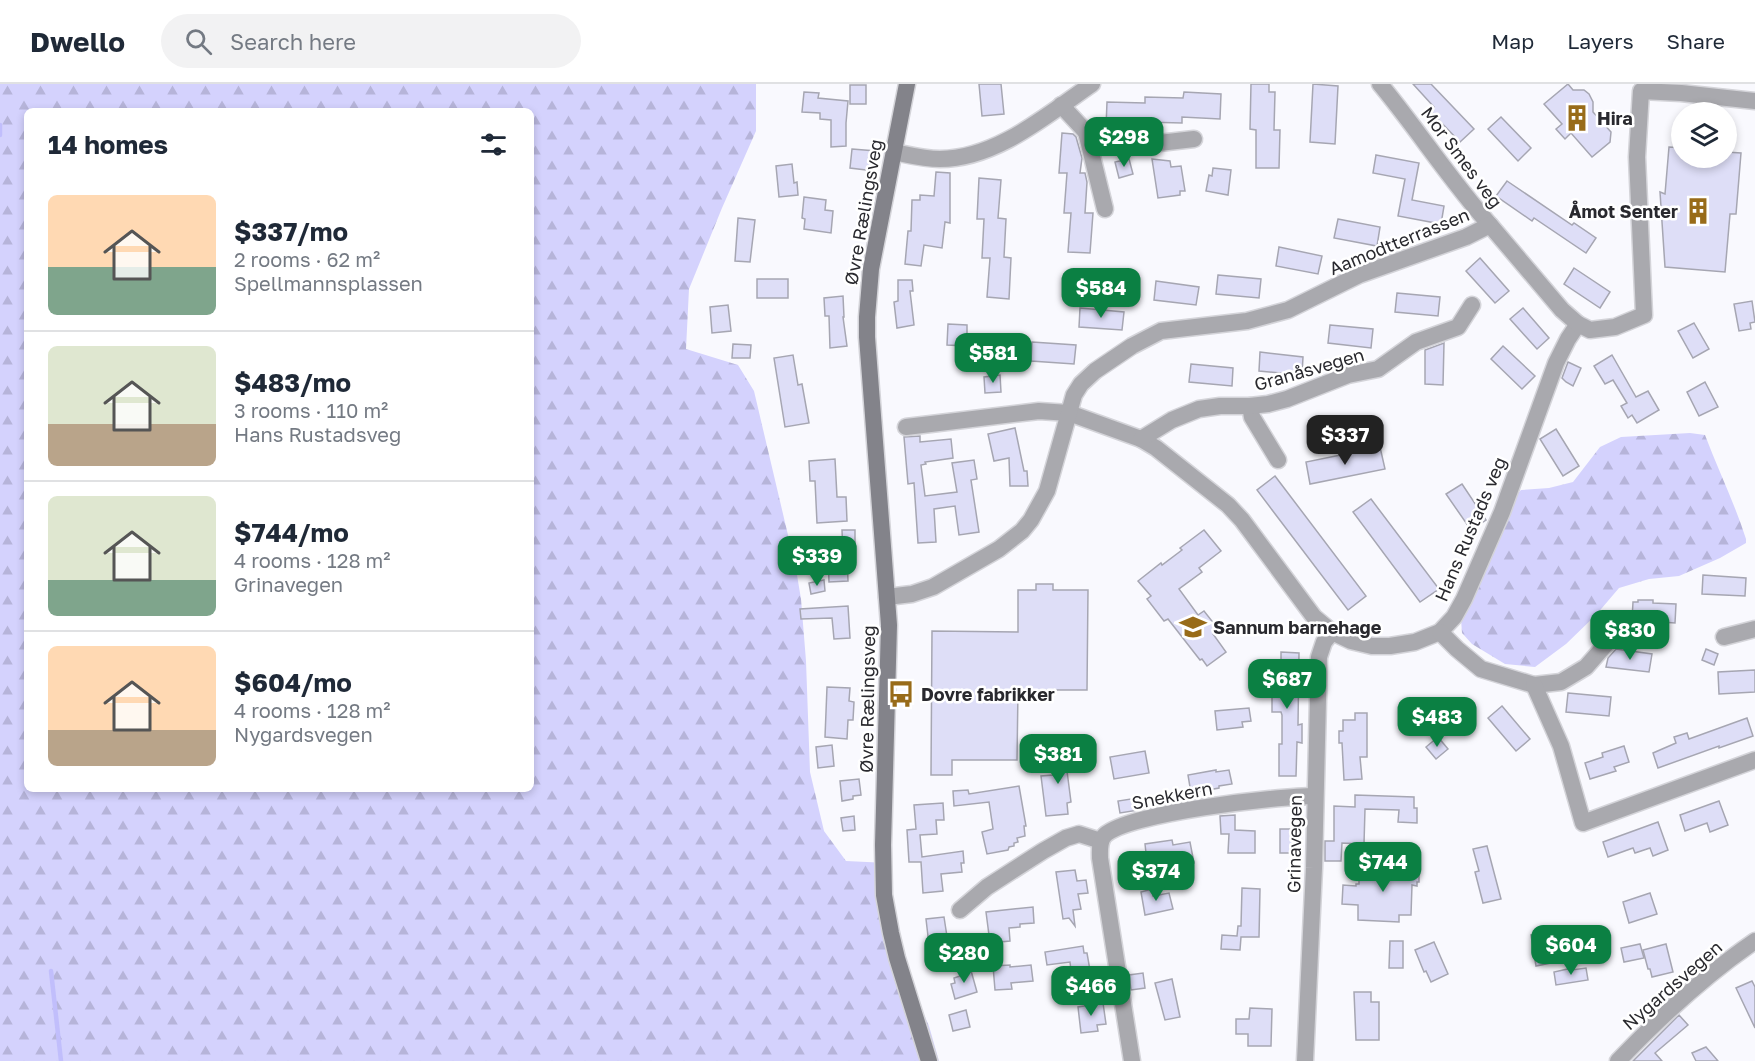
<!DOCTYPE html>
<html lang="en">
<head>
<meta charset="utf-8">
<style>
  :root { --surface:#fff; --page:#f2f2f3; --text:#1f2937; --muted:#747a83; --line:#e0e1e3; --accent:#0b8043 }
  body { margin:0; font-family:"Golos Text",sans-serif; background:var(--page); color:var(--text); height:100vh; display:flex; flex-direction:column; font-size:22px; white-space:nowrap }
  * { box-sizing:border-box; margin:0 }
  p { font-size:20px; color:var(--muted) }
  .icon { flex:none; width:33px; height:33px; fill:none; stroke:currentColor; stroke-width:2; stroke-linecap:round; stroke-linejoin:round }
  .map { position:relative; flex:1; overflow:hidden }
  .panel { position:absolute; left:24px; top:24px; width:510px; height:684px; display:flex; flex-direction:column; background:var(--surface); border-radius:9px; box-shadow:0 3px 9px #0003 }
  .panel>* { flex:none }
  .fabs { position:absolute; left:1671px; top:18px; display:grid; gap:12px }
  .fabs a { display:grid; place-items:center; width:66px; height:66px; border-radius:50%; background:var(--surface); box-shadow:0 3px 9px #0003; font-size:30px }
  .price { position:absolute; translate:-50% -51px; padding:0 14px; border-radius:12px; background:var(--accent); color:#fff; font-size:20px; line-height:39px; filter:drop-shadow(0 2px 3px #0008) }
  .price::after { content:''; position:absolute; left:50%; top:36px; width:18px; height:14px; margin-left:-9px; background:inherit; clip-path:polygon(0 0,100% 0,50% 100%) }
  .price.active { background:#222; color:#fff }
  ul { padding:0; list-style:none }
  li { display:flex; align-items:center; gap:18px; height:150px; padding:0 24px }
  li+li { border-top:2px solid var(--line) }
  li span { display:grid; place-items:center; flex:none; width:168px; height:120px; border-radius:9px; color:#555 }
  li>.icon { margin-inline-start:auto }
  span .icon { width:72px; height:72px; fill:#fffc; stroke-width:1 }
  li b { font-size:26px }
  h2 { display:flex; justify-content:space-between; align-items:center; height:72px; padding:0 24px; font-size:26px }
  header { display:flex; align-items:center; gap:36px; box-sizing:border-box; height:84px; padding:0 30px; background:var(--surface); border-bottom:2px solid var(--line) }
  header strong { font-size:28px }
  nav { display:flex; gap:33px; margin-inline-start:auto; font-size:21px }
  .search { width:420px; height:54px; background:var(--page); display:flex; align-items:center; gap:15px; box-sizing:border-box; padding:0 21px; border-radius:33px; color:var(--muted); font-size:22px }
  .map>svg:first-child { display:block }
  .forest { fill:url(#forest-firs); fill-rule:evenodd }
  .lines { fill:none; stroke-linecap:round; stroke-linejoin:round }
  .stream { stroke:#c1befc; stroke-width:4.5 }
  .building { fill:#dedef7; stroke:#a6a6b2; stroke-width:1.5 }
  .minor-casing { stroke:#d4d4d9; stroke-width:19 }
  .secondary-casing { stroke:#d4d4d9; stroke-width:19 }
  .minor { stroke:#a9a9ae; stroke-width:16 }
  .secondary { stroke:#83838a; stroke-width:16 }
  .labels { text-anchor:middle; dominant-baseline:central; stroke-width:5; stroke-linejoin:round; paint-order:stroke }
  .poi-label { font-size:18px; font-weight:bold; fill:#29292e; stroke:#fff; text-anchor:start }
  .street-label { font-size:18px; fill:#29292e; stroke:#fff }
</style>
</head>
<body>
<header>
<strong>Dwello</strong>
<div class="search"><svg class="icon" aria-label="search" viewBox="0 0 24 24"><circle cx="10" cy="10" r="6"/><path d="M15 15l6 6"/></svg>Search here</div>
<nav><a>Map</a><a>Layers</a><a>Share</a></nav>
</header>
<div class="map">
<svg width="1755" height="977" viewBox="0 0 1755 977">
  <defs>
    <pattern id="forest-firs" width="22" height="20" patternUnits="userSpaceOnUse" patternTransform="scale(1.5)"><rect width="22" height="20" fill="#d4d2fd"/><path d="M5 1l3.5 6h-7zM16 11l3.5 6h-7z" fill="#b6b4d9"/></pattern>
  </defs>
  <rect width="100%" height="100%" fill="#f9f9fe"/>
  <g class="forest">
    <path d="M0,0h756v47l-34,77 -33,81 -3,60 52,16 16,26 42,178 5,30 5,62 4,111 14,59 22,30 42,2 2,46 13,58 26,59 10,35h-939zM27,27h504v678h-504z"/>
    <path d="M1690,349l15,2c13,35 30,69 41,104v4l-26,15 -41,18 -30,3 -30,9 -23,27 -30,29 -31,23 -30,-3 -33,-20 -10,-11 -2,-28 42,-95 19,-20 28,-2 24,-6 27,-35 21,-10z"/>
  </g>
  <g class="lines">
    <g class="stream">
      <polyline points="0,41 0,51"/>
      <polyline points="51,887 61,977"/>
    </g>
  </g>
  <g class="building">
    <polygon points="979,0 1001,0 1004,30 982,32"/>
    <polygon points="1251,0 1269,0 1269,8 1275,8 1274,46 1280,46 1279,84 1256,84 1256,46 1250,45"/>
    <polygon points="1313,0 1338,2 1335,60 1310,58"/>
    <polygon points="1413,0 1431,0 1474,45 1460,58 1430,27 1434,23"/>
    <polygon points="1568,0 1573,6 1584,6 1589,10 1593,18 1593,28 1611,48 1610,58 1592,73 1571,49 1565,55 1556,45 1562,40 1544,20"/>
    <rect x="850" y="1" width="16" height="19"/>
    <polygon points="804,8 819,9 818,14 848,17 846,39 846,62 831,63 831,36 820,35 820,29 802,28"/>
    <polygon points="1184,8 1221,10 1220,35 1182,33 1182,39 1144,38 1144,44 1106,43 1107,18 1145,19 1145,13 1183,14"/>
    <polygon points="1501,33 1531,64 1518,77 1488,45"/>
    <polygon points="1062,49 1073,50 1076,53 1082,74 1080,89 1085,89 1087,98 1085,129 1093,129 1090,169 1068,168 1071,129 1064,129 1067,89 1059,89"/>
    <polygon points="1669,63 1682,64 1682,74 1726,74 1726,68 1741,69 1736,130 1730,130 1725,188 1665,183 1660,108 1665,110"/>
    <polygon points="852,65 876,67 874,87 850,84"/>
    <polygon points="1376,71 1419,79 1412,116 1444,122 1441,140 1398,132 1405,95 1373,89"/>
    <polygon points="1129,75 1133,90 1119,94 1115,78"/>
    <polygon points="1152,75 1170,77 1171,83 1181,82 1185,107 1180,107 1180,111 1158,114"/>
    <polygon points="792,80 794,99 797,98 798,111 779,113 776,82"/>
    <polygon points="1213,84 1231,86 1228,111 1206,107 1209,91 1212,92"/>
    <polygon points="936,88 950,89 950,139 945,138 942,164 924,161 921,182 905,180 908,147 911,147 912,116 920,116 920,111 934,112"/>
    <polygon points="979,94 1001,96 998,134 1006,135 1004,173 1011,174 1009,215 987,213 990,174 982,174 984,135 977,135"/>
    <polygon points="1507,97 1572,141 1574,139 1596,154 1586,169 1534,134 1532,137 1496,112"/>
    <polygon points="804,113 826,116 825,126 833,127 831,149 804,145 805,135 802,134"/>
    <polygon points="738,134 755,136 750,178 735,177"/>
    <polygon points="1338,135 1380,143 1377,162 1334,154"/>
    <polygon points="1279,163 1322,172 1318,190 1276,182"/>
    <polygon points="1480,174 1509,207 1495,219 1466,187"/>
    <polygon points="1574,184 1610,208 1600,224 1564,200"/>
    <polygon points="1218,191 1261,195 1259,214 1216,210"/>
    <rect x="757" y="195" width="31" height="19"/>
    <polygon points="898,196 912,196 913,207 910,207 914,241 897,244 894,218 898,217"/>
    <polygon points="1156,197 1199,203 1196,221 1154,216"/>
    <polygon points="1397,209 1440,213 1438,232 1395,228"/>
    <polygon points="843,212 844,233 843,233 847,262 830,264 829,232 825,232 824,214"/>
    <polygon points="1752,217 1755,238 1750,239 1751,245 1739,247 1734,220"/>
    <polygon points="728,221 731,247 712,249 710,223"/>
    <polygon points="1080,224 1124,228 1122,246 1079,243"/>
    <polygon points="1523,224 1549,254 1537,265 1510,235"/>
    <polygon points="1694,239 1709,265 1693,274 1678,247"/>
    <polygon points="948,240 967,241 967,262 947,261"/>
    <polygon points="1330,241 1373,245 1371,264 1328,259"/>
    <polygon points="1032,258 1076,261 1074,280 1031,277"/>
    <polygon points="1444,259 1443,301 1425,300 1425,266"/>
    <polygon points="733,260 751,261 750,274 732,274"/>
    <polygon points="1503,262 1535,292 1522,305 1491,275"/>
    <polygon points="1260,268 1303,273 1302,291 1259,287"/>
    <polygon points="793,271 798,301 802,300 809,339 785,343 774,274"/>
    <polygon points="1612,271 1636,313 1648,307 1659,326 1637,339 1632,331 1628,334 1621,322 1627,319 1613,296 1605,300 1594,282"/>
    <polygon points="1568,278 1581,284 1573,302 1566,298 1562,294"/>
    <polygon points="1191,280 1233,284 1232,302 1189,298"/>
    <polygon points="1000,291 1001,308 985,309 984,293"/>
    <polygon points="1705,298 1718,323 1699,332 1687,308"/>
    <polygon points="1015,344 1024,387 1027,387 1028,402 1010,402 1009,374 994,377 988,350"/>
    <polygon points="1556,345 1579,382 1563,392 1540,355"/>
    <polygon points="920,352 920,358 951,355 953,374 925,378 926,380 921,381 925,412 957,408 952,379 974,376 977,395 971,396 979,448 959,451 955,422 934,425 936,458 918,459 914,399 908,400 904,353"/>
    <polygon points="1380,363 1385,385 1310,400 1306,378"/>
    <polygon points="835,375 837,413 846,413 847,437 817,439 815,397 810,397 809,377"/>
    <polygon points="1275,392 1366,512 1348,526 1257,406"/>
    <polygon points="1462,400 1486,436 1471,446 1446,410"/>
    <polygon points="1371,415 1439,505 1420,518 1353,428"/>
    <polygon points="842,446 855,446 855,469 843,469"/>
    <polygon points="1204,446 1221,467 1199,484 1202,488 1179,505 1198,531 1204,527 1219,546 1213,550 1226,568 1207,582 1202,575 1200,576 1168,535 1164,537 1147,515 1151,512 1138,497 1161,479 1162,481 1182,466 1180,464"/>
    <polygon points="847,471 848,497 829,498 828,472"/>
    <polygon points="1703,491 1746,494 1745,512 1702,510"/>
    <polygon points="824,496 825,507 811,510 809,499"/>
    <polygon points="1036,500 1053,500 1053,506 1088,506 1087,606 1018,606 1017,676 952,676 952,691 931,691 932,547 1018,548 1018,506 1036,506"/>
    <polygon points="1638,516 1653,516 1653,519 1676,520 1675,539 1632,536 1633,518 1638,518"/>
    <polygon points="848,522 850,554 834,555 832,534 801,535 800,525"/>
    <polygon points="1616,565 1652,570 1649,588 1606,583 1608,574"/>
    <polygon points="1706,565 1718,570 1714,581 1702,576"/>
    <polygon points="1281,568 1299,569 1298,641 1302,640 1302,659 1297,658 1296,692 1279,692 1279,660 1282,660 1282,631 1281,628 1272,628 1272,580 1281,580"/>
    <polygon points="1755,586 1755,608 1719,610 1718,588"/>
    <polygon points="827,603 850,604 849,617 854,618 853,636 848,636 847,655 825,653"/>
    <polygon points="1568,609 1611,613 1609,632 1566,628"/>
    <polygon points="1447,618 1462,636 1445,650 1436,640 1441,637 1435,629"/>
    <polygon points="1502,622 1530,655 1516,667 1488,634"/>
    <polygon points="1249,624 1251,637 1242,638 1243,643 1217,646 1215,627"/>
    <polygon points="1355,629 1367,629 1367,673 1360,673 1362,695 1344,696 1342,659 1339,659 1339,647 1343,647 1343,636 1355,636"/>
    <polygon points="1747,634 1753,652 1719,664 1719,662 1658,684 1653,669 1676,659 1674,653 1687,649 1689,655"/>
    <polygon points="1438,653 1448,665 1436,675 1426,663"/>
    <polygon points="832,661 834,682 818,684 816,663"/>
    <polygon points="1624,662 1629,678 1614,683 1616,687 1590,695 1585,679 1603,673 1602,669"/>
    <polygon points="1145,667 1149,689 1114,695 1110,673"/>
    <polygon points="1075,669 1077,686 1067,687 1071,718 1067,719 1068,730 1046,732 1041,692 1053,691 1051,675 1059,674 1058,671"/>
    <polygon points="1216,686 1216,688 1229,686 1232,700 1219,702 1219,704 1191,709 1188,691"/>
    <polygon points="859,695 861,711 853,712 853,715 842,717 840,697"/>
    <polygon points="1019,702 1026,742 1024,742 1025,752 1017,754 1018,758 1014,759 1014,762 1009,763 1008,766 987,770 982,748 993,745 989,718 954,722 953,707 968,706 969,710"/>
    <polygon points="1355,711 1414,713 1414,724 1417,724 1417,739 1398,738 1399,726 1365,725 1364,760 1342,759 1341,777 1325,777 1325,757 1334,757 1334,722 1355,723"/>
    <polygon points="1137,714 1139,726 1120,729 1118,717"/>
    <polygon points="1719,717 1728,741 1710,748 1707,739 1685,747 1680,731"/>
    <polygon points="943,719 944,736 936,736 937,750 920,751 922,773 963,767 964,779 961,779 962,788 941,790 943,807 923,809 921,778 909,778 907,746 916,745 914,721"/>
    <polygon points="1235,731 1235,746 1255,747 1255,769 1228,769 1229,750 1221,750 1220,732"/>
    <polygon points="854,732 855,746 843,747 841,734"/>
    <polygon points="1658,738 1668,766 1653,772 1650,764 1635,769 1633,764 1608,773 1603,758"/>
    <polygon points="1280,745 1299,745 1298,769 1280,769"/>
    <polygon points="1172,756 1173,761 1190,758 1194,779 1147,787 1144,769 1146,769 1145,760"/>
    <polygon points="1487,762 1501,815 1483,819 1475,788 1479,787 1473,765"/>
    <polygon points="1396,778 1407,779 1407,785 1419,785 1419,798 1417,798 1417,802 1412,801 1411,831 1399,831 1399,838 1358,836 1358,821 1342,820 1343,801 1356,802 1356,800 1359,800 1359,784 1396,784"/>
    <polygon points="1075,786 1077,797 1086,796 1088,809 1078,810 1081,825 1073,826 1075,842 1069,834 1063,835 1056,788"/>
    <polygon points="1242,804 1260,805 1259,853 1241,853 1240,866 1221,865 1222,851 1237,852 1238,842 1241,842"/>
    <polygon points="1152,805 1153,812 1169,809 1173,825 1145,831 1141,808"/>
    <polygon points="1650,809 1657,830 1629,839 1623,818"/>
    <polygon points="1033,823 1034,839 1020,840 1020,843 1009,844 1010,857 990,859 986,828"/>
    <polygon points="944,833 948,859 929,861 926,835"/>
    <polygon points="1551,848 1556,878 1536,882 1531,851"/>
    <polygon points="1390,857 1403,857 1403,884 1389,884"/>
    <polygon points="1434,858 1448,890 1431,898 1426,887 1424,888 1415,866"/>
    <polygon points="1640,860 1644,874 1624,878 1621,864"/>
    <polygon points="1666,860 1673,888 1652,893 1650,885 1648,885 1643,866"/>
    <polygon points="1083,862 1084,869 1087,869 1091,892 1072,895 1070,878 1047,881 1045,868"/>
    <polygon points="1010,881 1010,883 1031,881 1033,897 1011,899 1012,905 995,906 993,882"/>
    <polygon points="970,883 977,908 955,915 951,900 955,899 954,894 960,892 958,886"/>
    <polygon points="1572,884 1572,886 1586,884 1588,896 1556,901 1554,888"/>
    <polygon points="1143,889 1145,904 1131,906 1129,891"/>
    <polygon points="1172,895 1180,933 1165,936 1155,899"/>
    <polygon points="1752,897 1755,903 1755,944 1736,904"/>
    <polygon points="1354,908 1371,908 1371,918 1379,918 1379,956 1356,956"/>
    <polygon points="1103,919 1106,940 1097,941 1098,947 1081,949 1078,923"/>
    <polygon points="1250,924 1272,925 1271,962 1248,962 1248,950 1236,950 1236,935 1249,935"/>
    <polygon points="966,926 970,943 953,947 949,931"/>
    <polygon points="1679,931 1688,941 1655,969 1662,977 1633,977"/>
    <polygon points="1706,963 1718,977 1696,977 1692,969"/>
  </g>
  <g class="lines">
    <defs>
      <g id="minor">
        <path d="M1380,0c38,46 70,96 110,141"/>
        <polyline points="1061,21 1086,48 1133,62 1194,55"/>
        <polyline points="1086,48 1105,125"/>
        <path d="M894,68c15,3 30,7 46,7 56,0 107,-44 152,-75"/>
        <polyline points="1250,322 1252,333 1278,376"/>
        <polyline points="906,343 1039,327 1069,329 1141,355 1156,364 1228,421 1242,436 1314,533 1332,548 1351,557 1372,562 1390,562 1415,558 1440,548 1454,533 1464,515 1502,428 1556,279 1568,255 1578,240"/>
        <polyline points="1141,355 1172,336 1199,325 1220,322 1250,322 1268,320 1287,315 1348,291 1378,285 1416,258 1458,243 1472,221"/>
        <polyline points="887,513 912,510 933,503 999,465 1022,447 1031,436 1047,407 1074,311 1081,300 1095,287 1132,262 1161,247 1247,237 1288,226 1359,191 1466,153 1490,141 1562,226 1578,240 1590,246 1615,243 1644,231 1637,73 1641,7 1681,9 1755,17"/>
        <polyline points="1440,548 1457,565 1481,585 1534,601 1561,598 1586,583 1623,541"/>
        <polyline points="1724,553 1755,545"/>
        <polyline points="1534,601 1561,662 1583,739 1755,676"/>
        <polyline points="960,826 987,803 1043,767 1066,754 1079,750 1101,757"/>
        <path d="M1132,977l-32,-203c0,-7 -1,-16 4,-22 20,-23 176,-40 211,-40"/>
        <polyline points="1305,977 1314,784 1319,573 1324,558 1332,548"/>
        <path d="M1618,977c42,-44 87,-86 137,-120"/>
      </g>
      <polyline id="secondary" points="907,0 871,185 867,233 867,253 889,541 883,761 884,811 891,849 897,874 929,977"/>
    </defs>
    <use href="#minor" class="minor-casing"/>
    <use href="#secondary" class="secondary-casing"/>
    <use href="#minor" class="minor"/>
    <use href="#secondary" class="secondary"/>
  </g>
  <defs>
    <symbol id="building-bare" viewBox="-9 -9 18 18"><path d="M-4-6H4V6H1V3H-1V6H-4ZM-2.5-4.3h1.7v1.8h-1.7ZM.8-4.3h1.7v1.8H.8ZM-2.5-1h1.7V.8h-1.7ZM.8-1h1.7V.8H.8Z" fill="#986b19" stroke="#fff" stroke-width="2.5" paint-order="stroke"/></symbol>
    <symbol id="school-bare" viewBox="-9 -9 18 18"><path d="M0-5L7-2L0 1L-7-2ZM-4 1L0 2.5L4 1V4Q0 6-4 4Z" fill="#986b19" stroke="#fff" stroke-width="2.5" paint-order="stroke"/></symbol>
    <symbol id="bus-bare" viewBox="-9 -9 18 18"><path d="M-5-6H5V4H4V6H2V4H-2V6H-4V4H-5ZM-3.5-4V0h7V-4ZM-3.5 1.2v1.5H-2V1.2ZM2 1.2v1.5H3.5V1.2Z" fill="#986b19" stroke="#fff" stroke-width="2.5" paint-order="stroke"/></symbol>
  </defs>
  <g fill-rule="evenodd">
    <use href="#building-bare" x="1558" y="15" width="38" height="38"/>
    <use href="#building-bare" x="1679" y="108" width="38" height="38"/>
    <use href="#school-bare" x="1174" y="524" width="38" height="38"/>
    <use href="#bus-bare" x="882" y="591" width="38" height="38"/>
  </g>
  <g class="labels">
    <g class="poi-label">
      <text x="1597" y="34">Hira</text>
      <text x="1678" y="127" text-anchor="end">Åmot Senter</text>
      <text x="1213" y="543">Sannum barnehage</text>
      <text x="921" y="610">Dovre fabrikker</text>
    </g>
    <g class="street-label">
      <text transform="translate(1462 73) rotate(53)">Mor Smes veg</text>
      <text transform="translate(863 128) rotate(-80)">Øvre Rælingsveg</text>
      <text transform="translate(1399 157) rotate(-22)">Aamodtterrassen</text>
      <text transform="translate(1309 285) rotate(-16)">Granåsvegen</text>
      <text transform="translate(1470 445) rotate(-67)">Hans Rustads veg</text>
      <text transform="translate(867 615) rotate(-89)">Øvre Rælingsveg</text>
      <text transform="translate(1172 711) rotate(-11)">Snekkern</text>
      <text transform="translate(1294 760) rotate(-89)">Grinavegen</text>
      <text transform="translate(1672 901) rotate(-41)">Nygardsvegen</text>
    </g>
  </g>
</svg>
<div class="fabs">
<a><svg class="icon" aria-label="layers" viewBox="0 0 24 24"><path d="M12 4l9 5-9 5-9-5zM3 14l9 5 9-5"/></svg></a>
</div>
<b class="price" style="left:1124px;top:84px">$298</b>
<b class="price" style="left:1101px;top:235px">$584</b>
<b class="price" style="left:993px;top:300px">$581</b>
<b class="price active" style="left:1345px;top:382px">$337</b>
<b class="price" style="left:817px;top:503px">$339</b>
<b class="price" style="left:1630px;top:577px">$830</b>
<b class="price" style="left:1287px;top:626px">$687</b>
<b class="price" style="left:1437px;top:664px">$483</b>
<b class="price" style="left:1058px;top:701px">$381</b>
<b class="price" style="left:1383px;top:809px">$744</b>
<b class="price" style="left:1156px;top:818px">$374</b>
<b class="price" style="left:1571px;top:892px">$604</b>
<b class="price" style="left:964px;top:900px">$280</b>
<b class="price" style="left:1091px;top:933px">$466</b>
<section class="panel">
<h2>14 homes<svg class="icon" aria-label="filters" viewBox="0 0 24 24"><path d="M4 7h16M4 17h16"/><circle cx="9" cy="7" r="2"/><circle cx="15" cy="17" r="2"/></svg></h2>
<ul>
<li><span style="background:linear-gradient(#ffd9b3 60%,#7fa58c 0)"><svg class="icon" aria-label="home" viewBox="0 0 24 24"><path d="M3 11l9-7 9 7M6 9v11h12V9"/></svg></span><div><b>$337/mo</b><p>2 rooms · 62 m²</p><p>Spellmannsplassen</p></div></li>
<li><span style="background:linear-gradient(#dfe7d0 65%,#b9a48a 0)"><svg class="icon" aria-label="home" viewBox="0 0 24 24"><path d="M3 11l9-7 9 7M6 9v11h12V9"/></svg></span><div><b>$483/mo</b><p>3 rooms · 110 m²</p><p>Hans Rustadsveg</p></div></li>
<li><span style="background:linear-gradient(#dfe7d0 70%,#7fa58c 0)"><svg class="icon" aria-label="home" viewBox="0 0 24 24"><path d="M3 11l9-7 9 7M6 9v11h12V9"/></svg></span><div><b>$744/mo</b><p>4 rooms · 128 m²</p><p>Grinavegen</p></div></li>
<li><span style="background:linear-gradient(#ffd9b3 70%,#b9a48a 0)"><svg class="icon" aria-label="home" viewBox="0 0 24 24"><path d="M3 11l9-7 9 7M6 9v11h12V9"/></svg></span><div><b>$604/mo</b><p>4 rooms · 128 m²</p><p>Nygardsvegen</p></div></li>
</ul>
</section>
</div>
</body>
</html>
